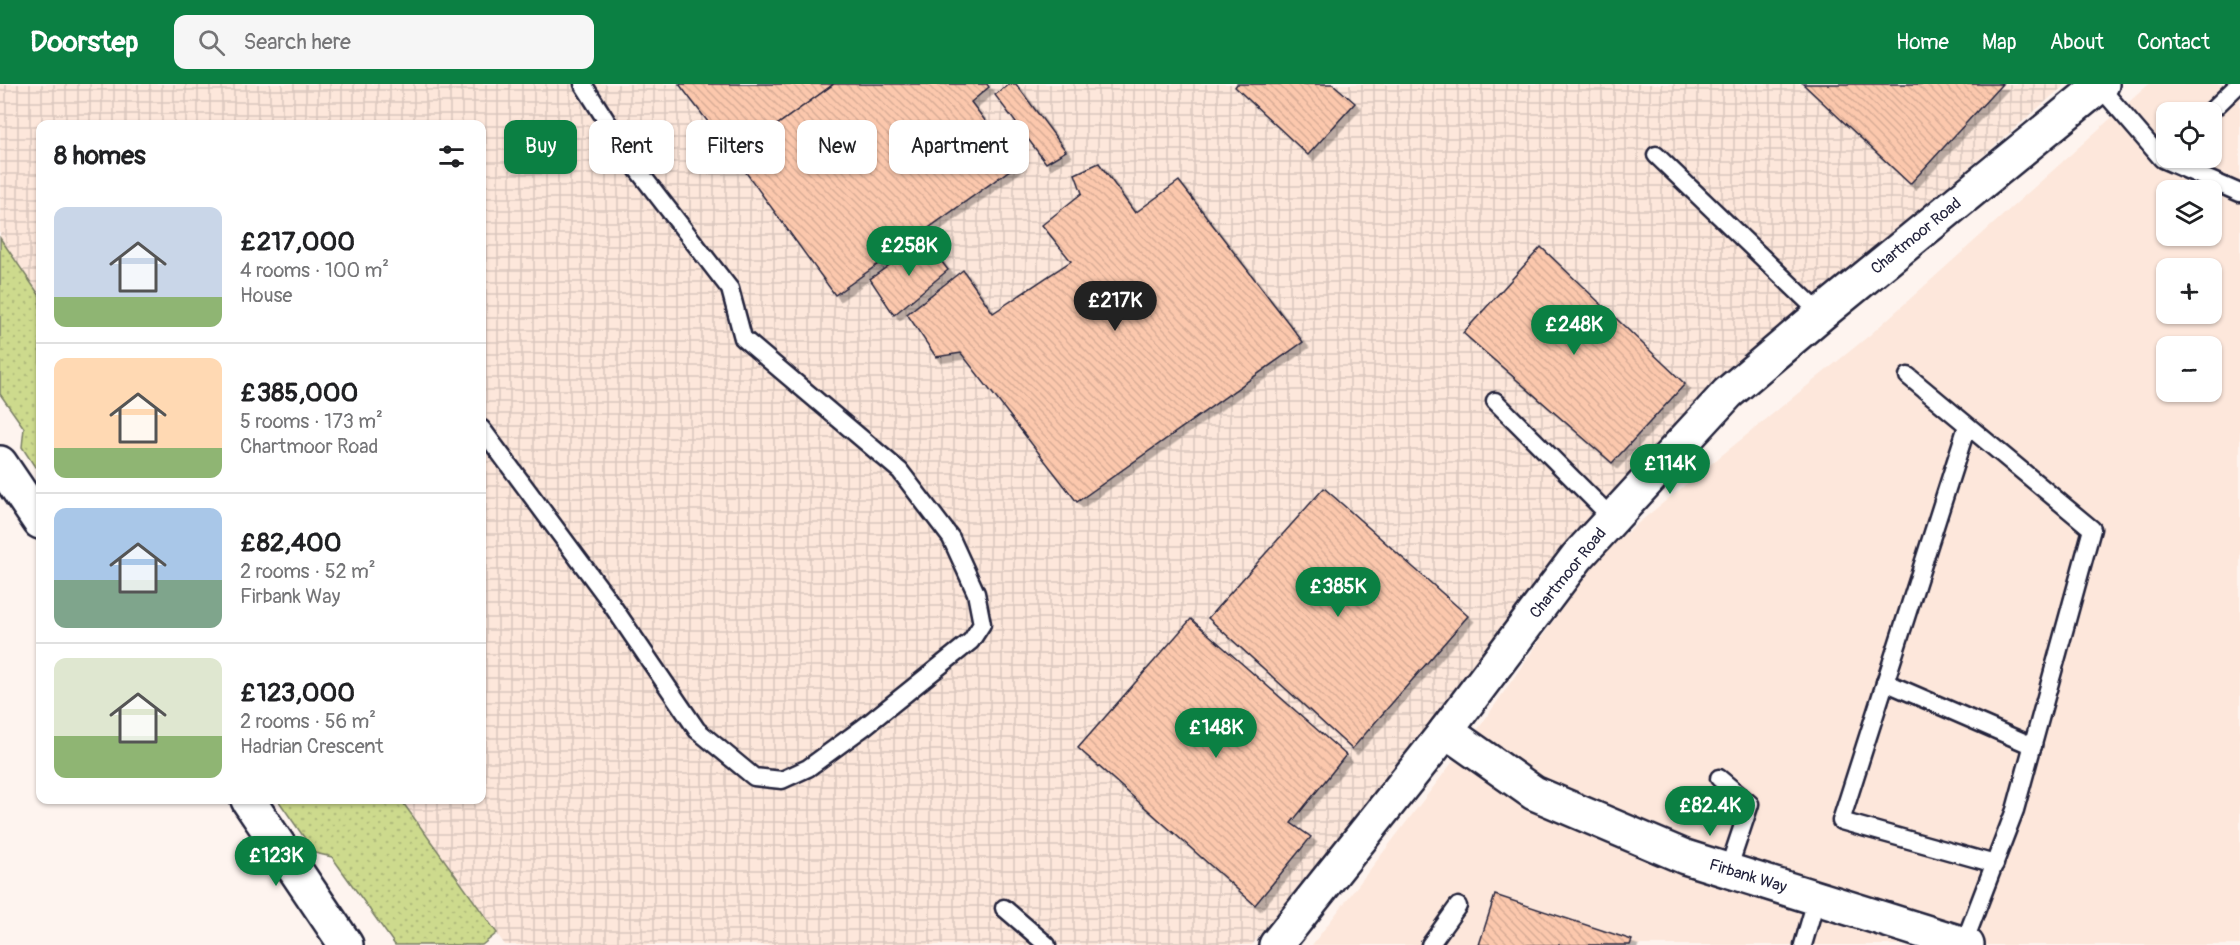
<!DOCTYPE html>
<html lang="en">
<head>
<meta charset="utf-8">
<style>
  :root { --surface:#fff; --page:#f6f6f6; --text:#202124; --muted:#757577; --line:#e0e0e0; --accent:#0b8043 }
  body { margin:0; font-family:Pangolin,sans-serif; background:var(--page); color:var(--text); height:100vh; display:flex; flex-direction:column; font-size:22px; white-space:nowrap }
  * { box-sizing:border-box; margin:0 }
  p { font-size:20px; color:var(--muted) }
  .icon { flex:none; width:33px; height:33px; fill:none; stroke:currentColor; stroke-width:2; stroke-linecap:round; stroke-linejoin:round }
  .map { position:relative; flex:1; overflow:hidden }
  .panel { position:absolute; left:36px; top:36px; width:450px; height:684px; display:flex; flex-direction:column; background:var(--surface); border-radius:12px; box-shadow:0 2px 4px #0004 }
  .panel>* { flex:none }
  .banner { position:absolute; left:504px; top:36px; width:570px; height:54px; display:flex; gap:12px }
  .tools { position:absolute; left:2156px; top:18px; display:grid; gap:12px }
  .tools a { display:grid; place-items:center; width:66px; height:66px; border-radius:12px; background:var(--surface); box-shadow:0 2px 4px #0004; font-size:30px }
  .price { position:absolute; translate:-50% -51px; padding:0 14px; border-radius:21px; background:var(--accent); color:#fff; font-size:20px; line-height:39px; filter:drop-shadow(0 2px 3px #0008) }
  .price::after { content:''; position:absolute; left:50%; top:36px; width:18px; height:14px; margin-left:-9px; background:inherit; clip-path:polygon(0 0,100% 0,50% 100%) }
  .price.on { background:#222; color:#fff }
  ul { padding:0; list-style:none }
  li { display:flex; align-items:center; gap:18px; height:150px; padding:0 18px }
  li+li { border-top:2px solid var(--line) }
  li span { display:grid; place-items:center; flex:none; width:168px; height:120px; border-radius:12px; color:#555 }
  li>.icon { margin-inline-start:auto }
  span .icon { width:72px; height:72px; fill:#fffc; stroke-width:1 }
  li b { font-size:26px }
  h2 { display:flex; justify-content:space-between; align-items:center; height:72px; padding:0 18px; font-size:26px }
  .pill { padding:0 21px; border-radius:12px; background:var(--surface); box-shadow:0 2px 4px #0004; font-size:21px; line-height:54px }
  .pill.on { background:var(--accent); color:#fff }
  header { display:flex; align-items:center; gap:36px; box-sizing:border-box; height:84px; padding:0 30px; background:var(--accent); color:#fff }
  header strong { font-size:28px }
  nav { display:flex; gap:33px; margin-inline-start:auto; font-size:21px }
  .search { width:420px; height:54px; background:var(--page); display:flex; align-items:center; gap:15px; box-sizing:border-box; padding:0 21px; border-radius:12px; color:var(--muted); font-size:22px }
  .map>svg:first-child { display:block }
  .built { fill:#fde7db; fill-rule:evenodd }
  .industrial { fill:url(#industrial-grid) }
  .green { fill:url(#green-dots); stroke:#787e64; stroke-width:1.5 }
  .building { fill:url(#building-back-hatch); stroke:#22223b; stroke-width:1.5; filter:url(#shadow) }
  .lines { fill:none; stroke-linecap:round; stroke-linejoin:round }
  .lane-casing { stroke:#22223b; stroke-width:21 }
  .street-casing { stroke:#22223b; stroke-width:38 }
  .secondary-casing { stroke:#22223b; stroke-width:38 }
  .lane { stroke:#fff; stroke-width:16 }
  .street { stroke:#fff; stroke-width:33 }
  .secondary { stroke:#fff; stroke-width:33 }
  .labels { text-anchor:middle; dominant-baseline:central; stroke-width:6; stroke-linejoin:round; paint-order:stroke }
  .street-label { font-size:16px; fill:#22223b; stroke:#fff }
</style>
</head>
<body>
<header>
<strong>Doorstep</strong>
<div class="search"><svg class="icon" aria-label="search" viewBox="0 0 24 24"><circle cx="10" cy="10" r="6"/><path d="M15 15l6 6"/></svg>Search here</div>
<nav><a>Home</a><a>Map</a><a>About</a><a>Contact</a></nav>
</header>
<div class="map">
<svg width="2240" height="861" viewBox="0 0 2240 861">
  <defs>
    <pattern id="industrial-grid" width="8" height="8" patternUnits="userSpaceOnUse" patternTransform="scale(1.5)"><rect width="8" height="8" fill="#fde7db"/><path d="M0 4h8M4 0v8" fill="none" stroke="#d9c6bd"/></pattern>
    <pattern id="green-dots" width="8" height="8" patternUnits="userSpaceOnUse" patternTransform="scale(1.5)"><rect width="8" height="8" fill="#cdda8d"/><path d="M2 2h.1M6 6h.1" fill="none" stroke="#b0bb7b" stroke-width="1.8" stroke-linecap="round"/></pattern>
    <pattern id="building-back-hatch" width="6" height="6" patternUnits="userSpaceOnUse" patternTransform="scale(1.5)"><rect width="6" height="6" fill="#fcc8ad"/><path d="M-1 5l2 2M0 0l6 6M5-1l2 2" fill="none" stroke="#d8ac96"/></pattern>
    <filter id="shadow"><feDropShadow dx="5.5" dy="5.5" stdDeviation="0" flood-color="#0004"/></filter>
  </defs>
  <rect width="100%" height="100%" fill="#fef4ef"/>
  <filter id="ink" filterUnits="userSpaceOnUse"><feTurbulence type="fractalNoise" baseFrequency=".0167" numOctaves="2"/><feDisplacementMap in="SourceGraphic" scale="12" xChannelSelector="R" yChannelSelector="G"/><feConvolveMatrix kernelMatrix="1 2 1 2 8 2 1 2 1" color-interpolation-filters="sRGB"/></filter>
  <g filter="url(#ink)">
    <path class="built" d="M2149,0h91v861h-928l169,-220 118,-170 272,-221zM2166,28h45v46h-45zM2166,106h45v46h-45zM2166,184h45v46h-45zM2166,262h45v46h-45z"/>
    <polygon class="industrial" points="0,0 2066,0 1714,305 1457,611 1252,861 505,861 401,716 482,716 482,40 40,40 40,212 0,154"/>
    <g class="green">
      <polygon points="0,154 40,212 40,380 35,383 22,363 24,344 0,310"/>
      <polygon points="278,716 401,716 497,849 482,861 395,861 332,773 315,769"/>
    </g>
    <g class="building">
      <polygon points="679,0 834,0 734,72"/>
      <polygon points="834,0 987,0 989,3 971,18 1018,80 835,211 734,72"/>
      <polygon points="1009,0 1016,0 1066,67 1046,79 995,11"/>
      <polygon points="1237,0 1333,0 1355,19 1308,71 1235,3"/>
      <polygon points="1803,0 2002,0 1910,100"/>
      <polygon points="1099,79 1135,129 1179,97 1303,258 1077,418 961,269 936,273 907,230 963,186 993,229 1071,177 1042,141 1082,109 1075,90"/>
      <polygon points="925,156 948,186 894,231 870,195"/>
      <polygon points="1541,163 1685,300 1612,379 1463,249"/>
      <polygon points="1324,404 1468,532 1352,665 1208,534"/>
      <polygon points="1191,535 1346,671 1291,739 1311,753 1255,821 1078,664"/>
      <polygon points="1495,811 1632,856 1630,861 1479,861"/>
    </g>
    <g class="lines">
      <defs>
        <g id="lane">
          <polyline points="2099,2 2162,75 2240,109"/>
          <polyline points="2210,28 2239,0"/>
          <polyline points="1656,71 1821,230"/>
          <polyline points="1908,292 2092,445 2015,726 1964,859"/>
          <polyline points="1495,317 1613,435"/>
          <polyline points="1967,342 1841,737 1995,780"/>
          <polyline points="482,345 605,511 697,646 754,693 782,696 808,684 864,643 971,557 982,540 976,509 951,454 900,387 743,254 730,205 637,85 583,0"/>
          <polyline points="1885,598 2033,662"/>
          <polyline points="1719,694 1750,720 1728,786"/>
          <polyline points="1004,824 1047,861"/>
          <polyline points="1430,861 1458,822"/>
          <polyline points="1803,861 1817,813"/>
        </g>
        <g id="street">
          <polyline points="0,379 40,438"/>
          <polyline points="1446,647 1534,709 1685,773 1967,861"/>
          <polyline points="248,716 346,861"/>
        </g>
        <polyline id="secondary" points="1276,861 1446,647 1577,473 1728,309 1821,230 2102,0"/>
      </defs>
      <use href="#lane" class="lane-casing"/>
      <use href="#street" class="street-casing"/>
      <use href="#secondary" class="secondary-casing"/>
      <use href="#lane" class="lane"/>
      <use href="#street" class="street"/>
      <use href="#secondary" class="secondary"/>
    </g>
  </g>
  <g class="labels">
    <g class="street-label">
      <text transform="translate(1916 152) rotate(-39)">Chartmoor Road</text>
      <text transform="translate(1568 489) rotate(-51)">Chartmoor Road</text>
      <text transform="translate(1748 792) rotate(17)">Firbank Way</text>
    </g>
  </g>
</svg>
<div class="tools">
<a><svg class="icon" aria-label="locate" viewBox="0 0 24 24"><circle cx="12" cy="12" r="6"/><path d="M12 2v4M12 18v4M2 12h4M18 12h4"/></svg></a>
<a><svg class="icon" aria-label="layers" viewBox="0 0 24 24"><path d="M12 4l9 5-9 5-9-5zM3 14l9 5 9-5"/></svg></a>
<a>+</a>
<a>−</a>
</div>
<b class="price" style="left:909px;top:193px">£258K</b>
<b class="price on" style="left:1115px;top:248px">£217K</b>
<b class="price" style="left:1574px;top:272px">£248K</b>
<b class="price" style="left:1670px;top:411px">£114K</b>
<b class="price" style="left:1338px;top:534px">£385K</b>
<b class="price" style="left:1216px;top:675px">£148K</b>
<b class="price" style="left:1710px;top:753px">£82.4K</b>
<b class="price" style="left:276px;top:803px">£123K</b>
<div class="banner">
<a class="pill on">Buy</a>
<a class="pill">Rent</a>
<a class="pill">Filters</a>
<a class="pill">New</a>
<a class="pill">Apartment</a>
</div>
<section class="panel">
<h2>8 homes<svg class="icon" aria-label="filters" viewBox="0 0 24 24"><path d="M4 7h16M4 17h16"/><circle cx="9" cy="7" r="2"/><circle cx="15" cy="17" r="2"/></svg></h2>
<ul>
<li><span style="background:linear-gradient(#c9d6e8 75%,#8fb573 0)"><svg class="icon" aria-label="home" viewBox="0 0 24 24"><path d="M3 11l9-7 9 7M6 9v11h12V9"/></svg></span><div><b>£217,000</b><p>4 rooms · 100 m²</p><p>House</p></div></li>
<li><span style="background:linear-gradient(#ffd9b3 75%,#8fb573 0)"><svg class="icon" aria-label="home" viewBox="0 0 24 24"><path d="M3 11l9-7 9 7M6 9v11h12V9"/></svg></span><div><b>£385,000</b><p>5 rooms · 173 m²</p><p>Chartmoor Road</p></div></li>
<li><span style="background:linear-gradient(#a9c7e8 60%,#7fa58c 0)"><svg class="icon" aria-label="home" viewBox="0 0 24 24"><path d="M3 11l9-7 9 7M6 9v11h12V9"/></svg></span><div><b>£82,400</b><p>2 rooms · 52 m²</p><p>Firbank Way</p></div></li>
<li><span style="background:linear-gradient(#dfe7d0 65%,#8fb573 0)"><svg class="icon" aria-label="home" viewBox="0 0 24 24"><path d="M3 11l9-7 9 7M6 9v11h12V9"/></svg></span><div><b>£123,000</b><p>2 rooms · 56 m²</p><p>Hadrian Crescent</p></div></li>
</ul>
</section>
</div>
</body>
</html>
